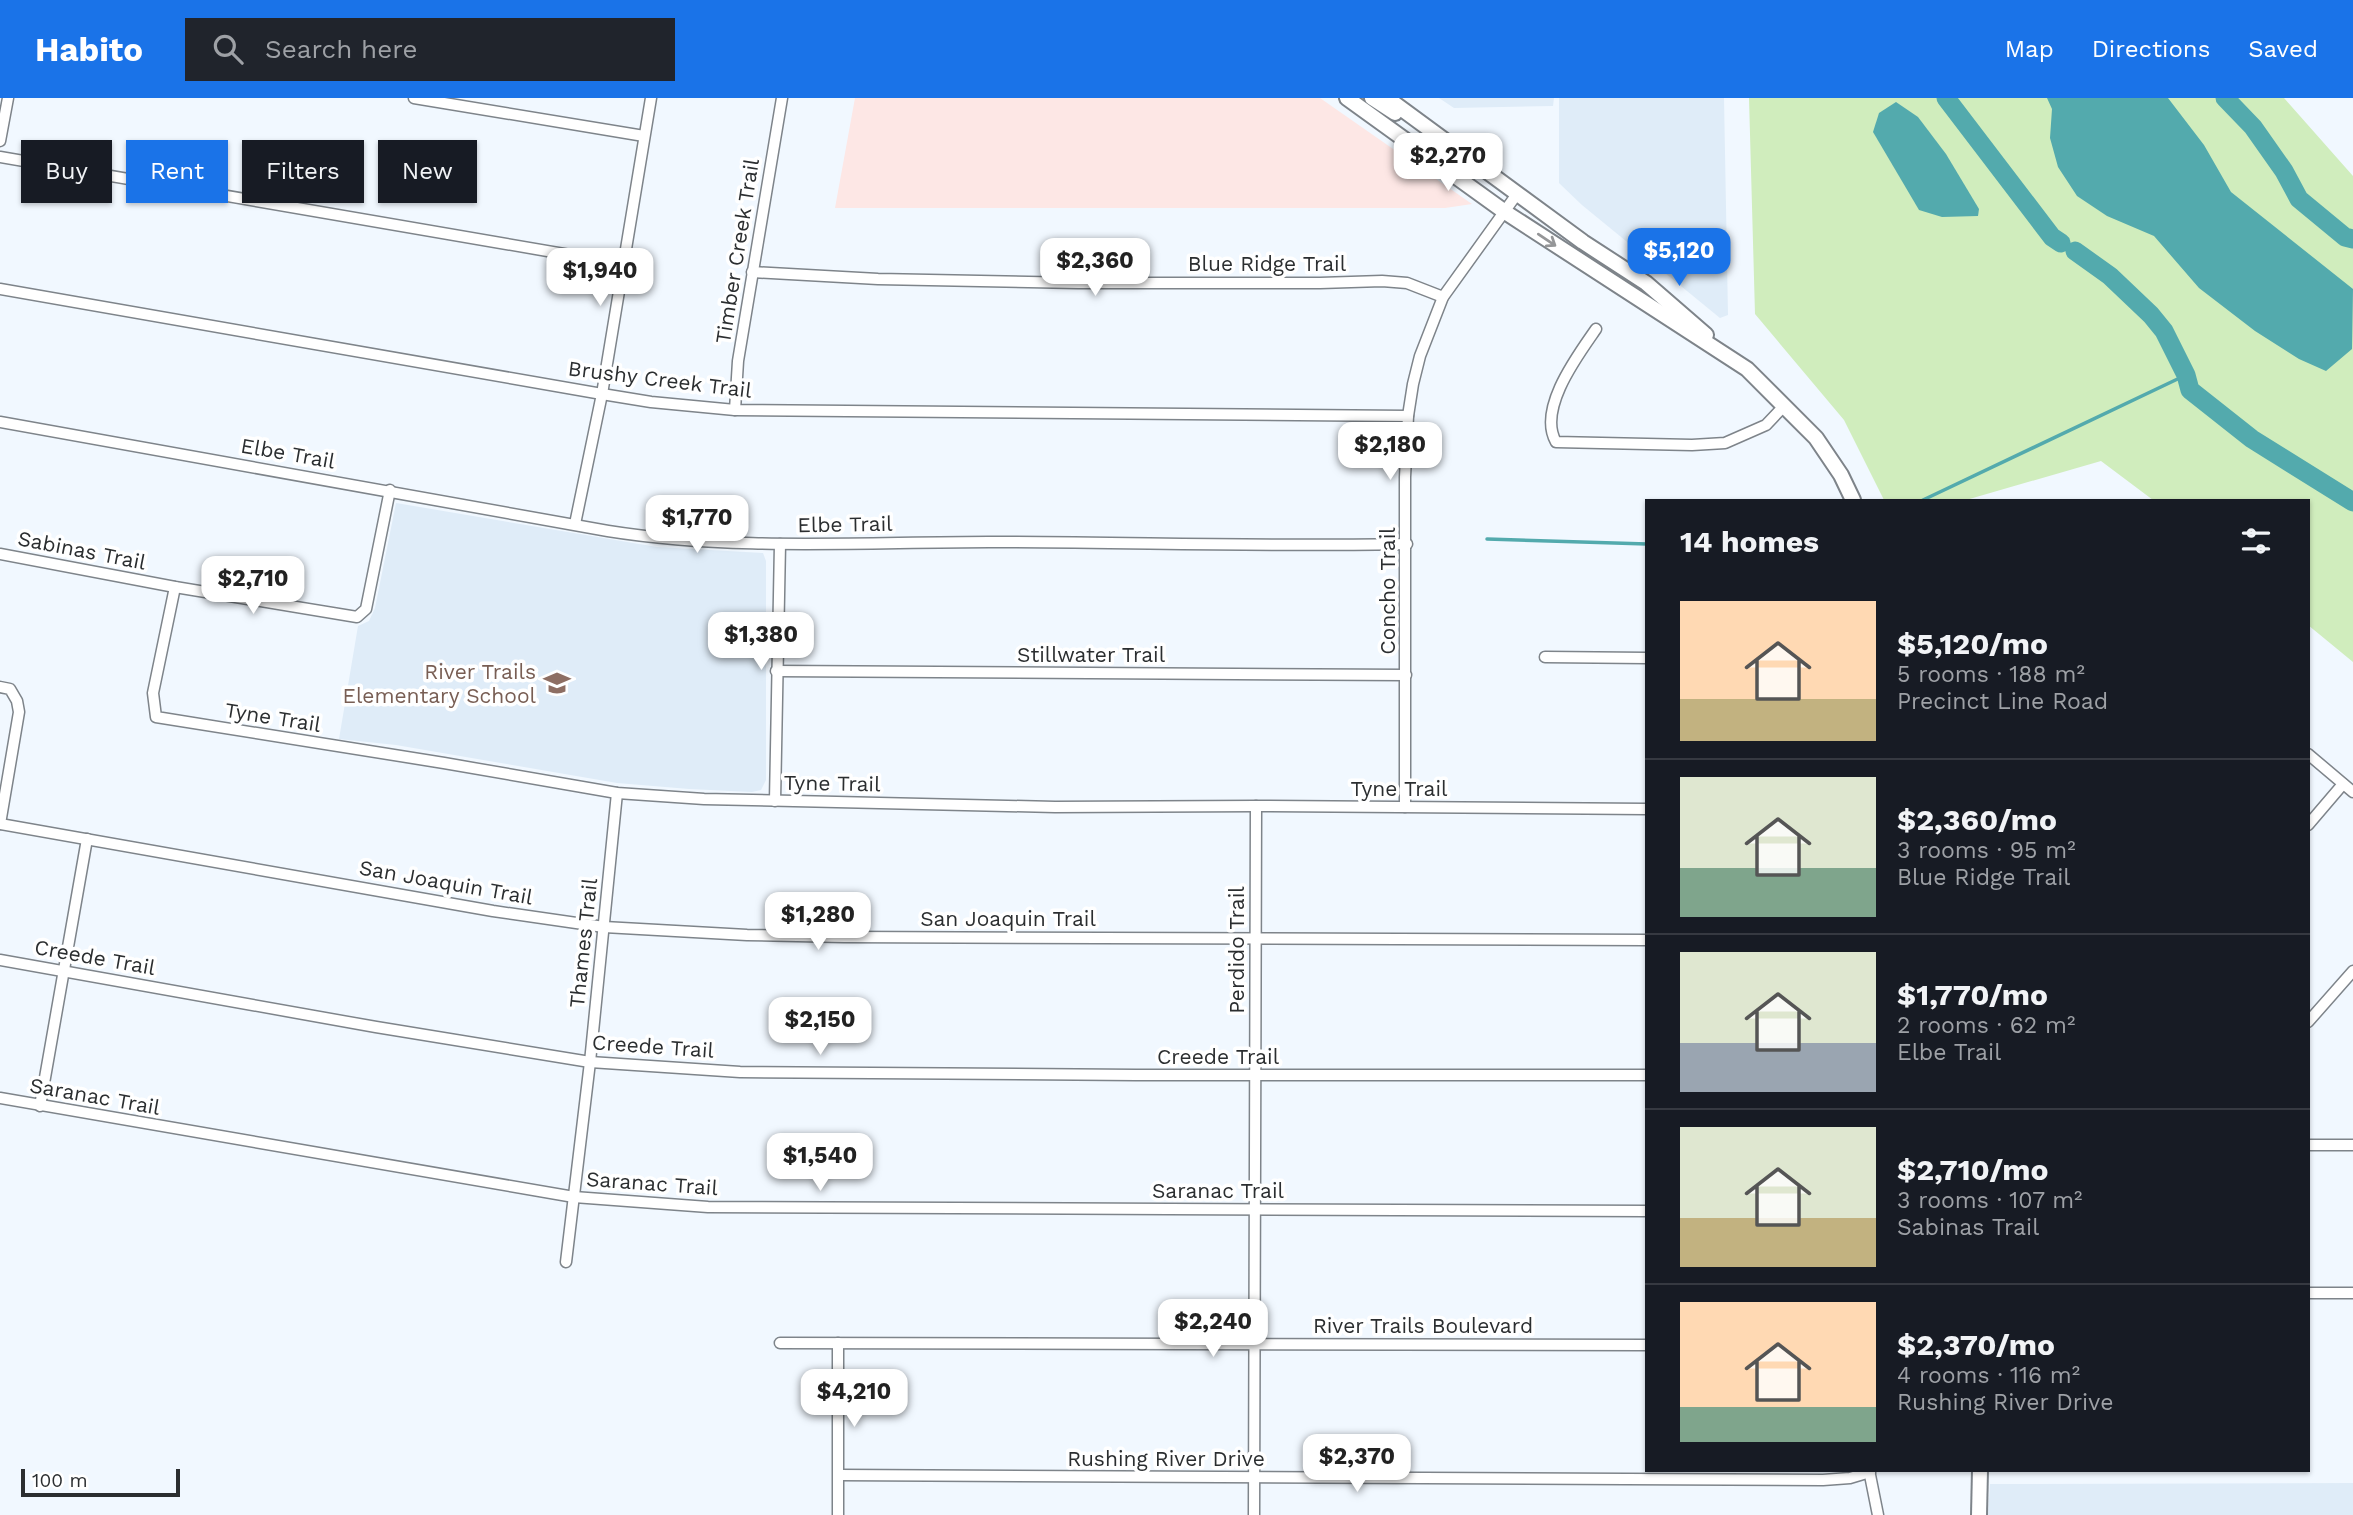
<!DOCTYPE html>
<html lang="en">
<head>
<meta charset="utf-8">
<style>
  :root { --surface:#171b24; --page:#20242c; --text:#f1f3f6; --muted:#9ea1a6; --line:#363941; --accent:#1a73e8 }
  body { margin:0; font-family:"Work Sans",sans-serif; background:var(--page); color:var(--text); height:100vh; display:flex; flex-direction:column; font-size:26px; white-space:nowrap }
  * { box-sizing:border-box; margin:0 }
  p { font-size:23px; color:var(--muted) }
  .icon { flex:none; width:38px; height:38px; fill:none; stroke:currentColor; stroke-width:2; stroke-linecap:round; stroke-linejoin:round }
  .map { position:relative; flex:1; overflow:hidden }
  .drawer { position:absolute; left:1645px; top:401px; width:665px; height:973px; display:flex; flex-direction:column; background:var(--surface); border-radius:0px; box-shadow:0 2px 5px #0004 }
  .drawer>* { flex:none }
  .top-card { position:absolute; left:21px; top:42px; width:665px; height:63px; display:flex; gap:14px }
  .scale { position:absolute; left:21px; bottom:18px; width:159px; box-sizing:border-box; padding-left:7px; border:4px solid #2b2e30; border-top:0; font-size:19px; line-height:24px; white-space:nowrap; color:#2b2e30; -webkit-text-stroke:5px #fff; paint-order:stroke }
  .price { position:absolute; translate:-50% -60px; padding:0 16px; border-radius:14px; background:#fff; color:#222; font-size:23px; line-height:46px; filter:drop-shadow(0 2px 4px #0008) }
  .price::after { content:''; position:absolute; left:50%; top:42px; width:21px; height:16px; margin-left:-10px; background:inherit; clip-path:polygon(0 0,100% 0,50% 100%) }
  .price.current { background:var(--accent); color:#fff }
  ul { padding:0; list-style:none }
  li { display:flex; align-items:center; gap:21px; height:175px; padding:0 35px }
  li+li { border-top:2px solid var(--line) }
  li span { display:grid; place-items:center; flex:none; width:196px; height:140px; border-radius:0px; color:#555 }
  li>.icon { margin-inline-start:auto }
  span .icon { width:84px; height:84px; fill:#fffc; stroke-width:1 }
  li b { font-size:30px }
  h2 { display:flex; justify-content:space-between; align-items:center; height:84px; padding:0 35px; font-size:30px }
  .chip { padding:0 24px; border-radius:0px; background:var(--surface); box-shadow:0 2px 5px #0004; font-size:24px; line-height:63px }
  .chip.current { background:var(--accent); color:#fff }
  header { display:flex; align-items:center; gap:42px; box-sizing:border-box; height:98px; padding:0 35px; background:var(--accent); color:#fff }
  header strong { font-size:33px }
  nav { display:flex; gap:38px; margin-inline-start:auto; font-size:24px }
  .search { width:490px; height:63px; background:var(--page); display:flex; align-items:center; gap:18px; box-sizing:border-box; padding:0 24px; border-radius:0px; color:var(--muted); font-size:26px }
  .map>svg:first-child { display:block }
  .commercial { fill:#fde7e5 }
  .built { fill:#dfecf8 }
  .green { fill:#d0edbd }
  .water { fill:#53aaad }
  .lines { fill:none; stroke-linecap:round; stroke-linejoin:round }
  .stream { stroke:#53aaad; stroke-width:3.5 }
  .river { stroke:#53aaad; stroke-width:19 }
  .minor-casing { stroke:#7e848a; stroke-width:13 }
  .secondary-casing { stroke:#7e848a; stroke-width:18 }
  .minor { stroke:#fff; stroke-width:10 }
  .secondary { stroke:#fff; stroke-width:14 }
  .oneway { stroke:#959698 }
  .labels { text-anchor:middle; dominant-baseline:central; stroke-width:7; stroke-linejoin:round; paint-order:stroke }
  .street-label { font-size:21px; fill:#2b2e30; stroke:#fff }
  .education-label { font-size:21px; fill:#785e54; stroke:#fff; text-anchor:end }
</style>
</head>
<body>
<header>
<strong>Habito</strong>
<div class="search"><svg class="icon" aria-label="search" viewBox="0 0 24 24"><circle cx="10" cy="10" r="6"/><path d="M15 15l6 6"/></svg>Search here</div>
<nav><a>Map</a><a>Directions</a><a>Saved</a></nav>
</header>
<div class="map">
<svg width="2353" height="1417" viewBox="0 0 2353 1417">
  <rect width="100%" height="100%" fill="#f1f8ff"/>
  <polygon class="commercial" points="855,0 1320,0 1472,106 1445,110 835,110"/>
  <g class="built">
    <polygon points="1439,0 1554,0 1553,8 1454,10"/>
    <polygon points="1559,0 1724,0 1728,217 1720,220 1582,107 1559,85"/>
    <polygon points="396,405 657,449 763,455 766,463 766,682 761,692 752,694 689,691 617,685 396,647 339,641 358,528 369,523 375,510"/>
    <polygon points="2353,1385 2353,1417 1988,1417 1990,1386"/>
  </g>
  <polygon class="green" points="1749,0 2284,0 2353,78 2353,564 2308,527 2308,402 2153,402 2101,363 1966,402 1884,402 1844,322 1755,216"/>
  <g class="water">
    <polygon points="2047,0 2168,0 2204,47 2231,94 2353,191 2352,251 2326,273 2299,261 2255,233 2199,190 2154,138 2107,118 2077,98 2058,69 2050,40 2052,11"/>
    <polygon points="1896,4 1918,19 1946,56 1979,111 1978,118 1942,119 1919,112 1873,34 1879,15"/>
  </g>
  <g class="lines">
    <g class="stream">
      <polyline points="1923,402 2186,277"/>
      <polyline points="1487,441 1647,446"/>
    </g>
    <g class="river">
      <polyline points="1946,0 2052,139 2061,145"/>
      <polyline points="2225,0 2253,29 2284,73 2299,101 2345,139 2353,141"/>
      <polyline points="2075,153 2110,178 2151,217 2164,233 2186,277 2190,292 2252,341 2353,404"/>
    </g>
    <defs>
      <g id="minor">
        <polyline points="414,0 644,38"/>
        <polyline points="0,43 8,0"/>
        <polyline points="0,59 623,166"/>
        <polyline points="752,174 878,181 1078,185 1320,185 1382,183 1407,185 1443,199"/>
        <polyline points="0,191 602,296 651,304 735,312 1408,318"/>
        <path d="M1596,231c-18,26 -59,80 -40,113l136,3 33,-2 41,-18 18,-19"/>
        <polyline points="735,312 738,263 782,0"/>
        <path d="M0,324l608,109c125,20 254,11 381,11 139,0 278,5 418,2"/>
        <polyline points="575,426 602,296 651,0"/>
        <polyline points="0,456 175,489 357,519 366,511 390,392"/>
        <polyline points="175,489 153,595 156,619 444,665 617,695 704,701 1055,709 1256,708 1647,711"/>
        <polyline points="1545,559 1647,560"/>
        <polyline points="776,573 1406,577"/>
        <polyline points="0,589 10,591 17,603 19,614 0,726"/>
        <polyline points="2308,656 2353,694"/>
        <polyline points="775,703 780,446"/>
        <polyline points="1405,709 1405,379 1408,318 1413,286 1420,258 1443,199 1517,96"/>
        <polyline points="0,726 493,813 604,829 747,837 844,839 1647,842"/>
        <polyline points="2308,727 2343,686"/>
        <polyline points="0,862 376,929 590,964 740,974 1136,977 1647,977"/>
        <polyline points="2308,924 2353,873"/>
        <polyline points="0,1000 574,1099 708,1109 1647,1113"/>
        <polyline points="40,1008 87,741"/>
        <polyline points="2308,1047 2353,1047"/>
        <polyline points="566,1164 590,964 617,695"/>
        <polyline points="2308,1195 2353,1195"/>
        <polyline points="780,1245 1647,1247"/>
        <polyline points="1869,1372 1878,1417"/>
        <polyline points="839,1377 1823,1382 1850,1380 1870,1374"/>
        <polyline points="838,1417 838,1245"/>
        <polyline points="1254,1417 1256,708"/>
      </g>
      <g id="secondary">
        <polyline points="1347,0 1505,114 1747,271 1816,340 1841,377 1853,402"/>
        <polyline points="1372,0 1395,15"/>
        <polyline points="1387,0 1583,144 1646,185 1706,237"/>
        <polyline points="1979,1417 1980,1372"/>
      </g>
    </defs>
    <use href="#minor" class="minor-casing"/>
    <use href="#secondary" class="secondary-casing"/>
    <use href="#minor" class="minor"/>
    <use href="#secondary" class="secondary"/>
  </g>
  <defs><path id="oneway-shaft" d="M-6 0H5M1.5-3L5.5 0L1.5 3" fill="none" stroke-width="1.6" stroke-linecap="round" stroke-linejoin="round" transform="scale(1.75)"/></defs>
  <use class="oneway" href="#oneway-shaft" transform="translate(1547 142) rotate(34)"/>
  <defs>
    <symbol id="school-bare" viewBox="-9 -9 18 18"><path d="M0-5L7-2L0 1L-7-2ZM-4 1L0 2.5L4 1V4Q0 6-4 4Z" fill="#8d6e63" stroke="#fff" stroke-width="2.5" paint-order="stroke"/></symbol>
  </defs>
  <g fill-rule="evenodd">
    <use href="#school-bare" x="538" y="566" width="38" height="38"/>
  </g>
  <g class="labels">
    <g class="street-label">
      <text transform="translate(737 153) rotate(-81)">Timber Creek Trail</text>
      <text x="1267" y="165">Blue Ridge Trail</text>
      <text transform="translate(660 281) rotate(7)">Brushy Creek Trail</text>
      <text transform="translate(288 355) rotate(10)">Elbe Trail</text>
      <text transform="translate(845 426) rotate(-1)">Elbe Trail</text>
      <text transform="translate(82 452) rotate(11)">Sabinas Trail</text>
      <text transform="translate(1387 493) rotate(-90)">Concho Trail</text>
      <text x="1091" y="556">Stillwater Trail</text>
      <text transform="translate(273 619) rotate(9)">Tyne Trail</text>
      <text transform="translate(832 685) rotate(1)">Tyne Trail</text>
      <text x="1399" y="690">Tyne Trail</text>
      <text transform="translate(446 784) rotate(10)">San Joaquin Trail</text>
      <text x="1008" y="820">San Joaquin Trail</text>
      <text transform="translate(583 845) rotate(-84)">Thames Trail</text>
      <text transform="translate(1236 852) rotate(-90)">Perdido Trail</text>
      <text transform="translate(95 859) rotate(10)">Creede Trail</text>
      <text transform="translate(653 948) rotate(4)">Creede Trail</text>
      <text x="1218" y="958">Creede Trail</text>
      <text transform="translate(95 998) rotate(10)">Saranac Trail</text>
      <text transform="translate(652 1085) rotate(4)">Saranac Trail</text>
      <text x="1218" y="1092">Saranac Trail</text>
      <text x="1423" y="1227">River Trails Boulevard</text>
      <text x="1166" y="1360">Rushing River Drive</text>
    </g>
    <g class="education-label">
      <text x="536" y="573">River Trails<tspan x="536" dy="24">Elementary School</tspan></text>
    </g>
  </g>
</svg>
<div class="scale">100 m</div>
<b class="price" style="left:1448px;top:95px">$2,270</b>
<b class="price current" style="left:1679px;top:190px">$5,120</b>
<b class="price" style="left:1095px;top:200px">$2,360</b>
<b class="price" style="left:600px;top:210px">$1,940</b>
<b class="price" style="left:1390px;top:384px">$2,180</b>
<b class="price" style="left:697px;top:457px">$1,770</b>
<b class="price" style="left:253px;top:518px">$2,710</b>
<b class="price" style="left:761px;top:574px">$1,380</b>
<b class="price" style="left:818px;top:854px">$1,280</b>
<b class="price" style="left:820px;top:959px">$2,150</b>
<b class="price" style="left:820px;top:1095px">$1,540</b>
<b class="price" style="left:1213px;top:1261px">$2,240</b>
<b class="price" style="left:854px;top:1331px">$4,210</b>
<b class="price" style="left:1357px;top:1396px">$2,370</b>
<div class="top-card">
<a class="chip">Buy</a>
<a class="chip current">Rent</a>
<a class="chip">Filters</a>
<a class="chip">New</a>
</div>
<section class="drawer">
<h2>14 homes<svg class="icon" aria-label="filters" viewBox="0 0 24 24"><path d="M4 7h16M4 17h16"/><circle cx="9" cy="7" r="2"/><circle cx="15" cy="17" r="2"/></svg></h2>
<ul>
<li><span style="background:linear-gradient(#ffd9b3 70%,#c2b280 0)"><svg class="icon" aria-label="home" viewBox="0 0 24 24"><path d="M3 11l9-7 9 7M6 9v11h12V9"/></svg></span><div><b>$5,120/mo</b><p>5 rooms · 188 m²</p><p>Precinct Line Road</p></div></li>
<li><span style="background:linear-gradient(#dfe7d0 65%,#7fa58c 0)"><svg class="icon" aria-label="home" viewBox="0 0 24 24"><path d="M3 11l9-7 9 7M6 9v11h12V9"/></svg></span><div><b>$2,360/mo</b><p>3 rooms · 95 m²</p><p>Blue Ridge Trail</p></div></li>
<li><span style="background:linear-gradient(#dfe7d0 65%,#9aa5b1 0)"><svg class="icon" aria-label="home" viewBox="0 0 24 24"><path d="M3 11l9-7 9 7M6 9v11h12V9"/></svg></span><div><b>$1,770/mo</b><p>2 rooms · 62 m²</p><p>Elbe Trail</p></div></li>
<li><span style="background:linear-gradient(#dfe7d0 65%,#c2b280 0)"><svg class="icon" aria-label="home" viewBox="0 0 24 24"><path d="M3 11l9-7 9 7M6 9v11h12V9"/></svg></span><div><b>$2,710/mo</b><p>3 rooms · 107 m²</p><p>Sabinas Trail</p></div></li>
<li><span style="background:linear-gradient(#ffd9b3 75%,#7fa58c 0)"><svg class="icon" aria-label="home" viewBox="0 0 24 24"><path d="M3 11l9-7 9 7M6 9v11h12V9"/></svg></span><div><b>$2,370/mo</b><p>4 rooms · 116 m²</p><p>Rushing River Drive</p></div></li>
</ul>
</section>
</div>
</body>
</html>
